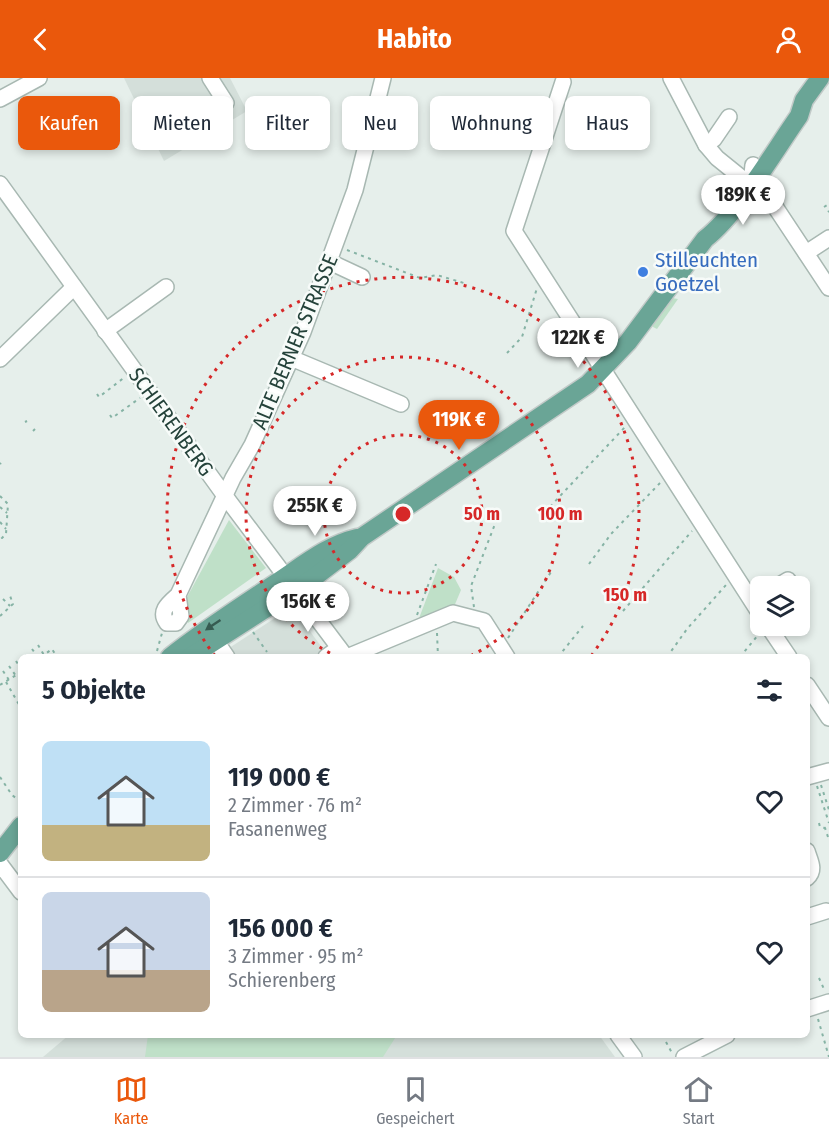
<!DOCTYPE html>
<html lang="de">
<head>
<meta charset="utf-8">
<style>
  :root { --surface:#fff; --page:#f2f2f3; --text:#1f2937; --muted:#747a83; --line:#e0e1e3; --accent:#ea580c }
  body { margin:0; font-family:"Fira Sans Condensed",sans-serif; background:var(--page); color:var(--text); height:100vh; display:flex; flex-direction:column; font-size:22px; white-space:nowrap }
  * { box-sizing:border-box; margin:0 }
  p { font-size:20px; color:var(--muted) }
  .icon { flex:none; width:33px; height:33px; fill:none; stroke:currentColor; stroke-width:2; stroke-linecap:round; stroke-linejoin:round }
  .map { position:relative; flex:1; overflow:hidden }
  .sheet { position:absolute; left:18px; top:576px; width:792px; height:384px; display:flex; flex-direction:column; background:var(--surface); border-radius:9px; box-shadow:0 3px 9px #0003 }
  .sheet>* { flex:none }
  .top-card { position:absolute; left:18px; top:18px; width:794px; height:54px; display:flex; gap:12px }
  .controls { position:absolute; left:750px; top:498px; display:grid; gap:12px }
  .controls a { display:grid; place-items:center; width:60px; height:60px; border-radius:9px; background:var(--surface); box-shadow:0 3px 9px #0003; font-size:30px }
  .price { position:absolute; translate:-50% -51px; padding:0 14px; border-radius:21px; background:#fff; color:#222; font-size:20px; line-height:39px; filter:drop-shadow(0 2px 3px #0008) }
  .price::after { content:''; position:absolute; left:50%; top:36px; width:18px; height:14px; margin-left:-9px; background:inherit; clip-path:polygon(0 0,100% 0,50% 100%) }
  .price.current { background:var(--accent); color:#fff }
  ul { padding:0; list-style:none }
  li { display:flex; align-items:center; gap:18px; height:150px; padding:0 24px }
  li+li { border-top:2px solid var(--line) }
  li span { display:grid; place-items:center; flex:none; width:168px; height:120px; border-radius:9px; color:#555 }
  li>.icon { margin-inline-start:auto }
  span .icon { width:72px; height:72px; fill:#fffc; stroke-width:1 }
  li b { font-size:26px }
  h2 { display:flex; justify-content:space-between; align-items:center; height:72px; padding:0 24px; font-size:26px }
  .pill { padding:0 21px; border-radius:9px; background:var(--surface); box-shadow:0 3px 9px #0003; font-size:21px; line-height:54px }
  .pill.current { background:var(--accent); color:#fff }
  header { display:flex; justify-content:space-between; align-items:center; height:78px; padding:0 24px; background:var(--accent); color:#fff; font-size:27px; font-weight:700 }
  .tab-bar { display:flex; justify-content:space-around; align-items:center; height:84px; border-top:2px solid var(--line); background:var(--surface); font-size:16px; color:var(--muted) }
  .tab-bar a { display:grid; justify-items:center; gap:3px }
  .tab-bar .current { color:var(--accent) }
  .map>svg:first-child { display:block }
  .built { fill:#d4dfda }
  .green { fill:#bfe0c8 }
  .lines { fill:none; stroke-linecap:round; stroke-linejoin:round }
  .minor-casing { stroke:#a8b8b2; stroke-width:18 }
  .major-casing { stroke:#c2cac8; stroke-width:21 }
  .path { stroke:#86b3a5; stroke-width:2; stroke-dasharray:3 4.5; stroke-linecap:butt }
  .minor { stroke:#fff; stroke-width:15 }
  .major { stroke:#6aa596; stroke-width:18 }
  .oneway { fill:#365b51 }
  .ring { fill:none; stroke:#d62828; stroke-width:3; stroke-dasharray:3 6 }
  .shop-dot { fill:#3f7fe0; stroke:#f7fbf9; stroke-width:2 }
  .labels { text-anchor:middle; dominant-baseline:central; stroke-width:5; stroke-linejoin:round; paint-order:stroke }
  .shop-label { font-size:21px; fill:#366cbe; stroke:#f7fbf9; text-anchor:start }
  .street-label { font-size:21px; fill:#24423a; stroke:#f7fbf9 }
  .centre { fill:#d62828; stroke:#f7fbf9; stroke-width:3 }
  .ring-label { font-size:18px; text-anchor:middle; font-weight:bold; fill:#d62828; stroke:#f7fbf9; stroke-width:5; stroke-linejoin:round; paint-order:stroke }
</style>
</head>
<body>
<header><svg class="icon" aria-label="back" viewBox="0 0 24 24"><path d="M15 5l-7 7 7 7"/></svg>Habito<svg class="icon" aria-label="person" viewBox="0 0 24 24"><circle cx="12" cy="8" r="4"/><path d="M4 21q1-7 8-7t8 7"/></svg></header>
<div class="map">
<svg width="829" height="979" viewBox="0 0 829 979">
  <rect width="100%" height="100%" fill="#e6efeb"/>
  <g class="built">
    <polygon points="124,0 230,0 247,33 164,83"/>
    <polygon points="292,529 329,579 222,579 220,576"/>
    <polygon points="69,957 599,957 615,979 43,979"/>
  </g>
  <g class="green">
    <polygon points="672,220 678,221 657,251 653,249 652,246"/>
    <polygon points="229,442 266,490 188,545 186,521"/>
    <polygon points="438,490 454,499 461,512 453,531 418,543"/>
    <polygon points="148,957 397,957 383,979 145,979"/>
  </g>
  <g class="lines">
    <defs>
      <g id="minor">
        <polyline points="210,0 226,25"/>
        <polyline points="671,0 706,67 717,80 743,101"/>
        <polyline points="563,4 514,153 760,536"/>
        <polyline points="0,21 39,0"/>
        <polyline points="706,67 714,61 729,39"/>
        <polyline points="753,87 751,106 772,124 829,210"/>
        <polyline points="0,106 225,418 346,579"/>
        <polyline points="806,175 829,160"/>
        <polyline points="330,184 362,199"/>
        <polyline points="105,253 166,209"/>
        <polyline points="291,280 401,326"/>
        <polyline points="0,281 74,209"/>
        <polyline points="778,508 788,502"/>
        <path d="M178,517l3,21 -5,7h-9c-9,-12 2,-20 11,-28l55,-117 19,-33 51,-113 52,-142 28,-112"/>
        <polyline points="768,548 789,579"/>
        <polyline points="216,563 227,579"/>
        <polyline points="326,579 339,570"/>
        <polyline points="347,579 453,535 484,543 507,579"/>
        <polyline points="807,607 829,640"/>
        <polyline points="807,699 829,693"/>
        <path d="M807,773c3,10 9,19 0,27"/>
        <polyline points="0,786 21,814"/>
        <polyline points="807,839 826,833"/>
        <polyline points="807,931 829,924"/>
        <polyline points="618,957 634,979"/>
        <polyline points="684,979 727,957"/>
      </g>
      <g id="major">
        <path d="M170,579c34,-27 70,-50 106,-74 26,-17 51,-38 81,-45"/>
        <path d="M190,579l122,-78 38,-29 12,-13 226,-153 40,-42 77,-103c34,-27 68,-86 94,-123l5,-16 16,-22"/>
        <polyline points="0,775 21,748"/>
      </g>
    </defs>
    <use href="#minor" class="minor-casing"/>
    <use href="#major" class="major-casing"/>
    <g class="path">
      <polyline points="824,129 829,126"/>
      <polyline points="828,134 829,133"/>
      <polyline points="347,172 420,200 437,197 467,206"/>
      <polyline points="507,275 522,259 537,210"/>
      <polyline points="97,316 99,319 125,299"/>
      <polyline points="110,337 112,340 140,320"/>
      <polyline points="25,344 27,343"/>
      <polyline points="33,353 35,351"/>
      <polyline points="0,386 1,385"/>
      <polyline points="0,418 8,426 6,456 2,460 0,457"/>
      <polyline points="0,429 7,435"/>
      <polyline points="545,434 625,349"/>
      <polyline points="0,444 6,451"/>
      <polyline points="589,486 611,456 660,405"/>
      <polyline points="3,521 10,528"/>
      <polyline points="474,529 471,508 500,433"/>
      <polyline points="623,533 692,453"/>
      <polyline points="417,537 436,486"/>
      <polyline points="0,538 13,526 9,515"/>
      <polyline points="253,554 267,574"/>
      <polyline points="437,555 438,579"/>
      <polyline points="508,560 551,494"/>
      <polyline points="38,567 44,577"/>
      <polyline points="32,571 38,579"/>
      <polyline points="157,573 162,555"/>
      <polyline points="25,577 26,579"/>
      <polyline points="41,579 52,571 57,579"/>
      <polyline points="558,579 583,548"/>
      <polyline points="667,579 687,551 726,507"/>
      <polyline points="740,579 758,557"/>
      <polyline points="16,583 21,591"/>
      <polyline points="9,588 16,598"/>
      <polyline points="3,593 9,602"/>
      <polyline points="6,604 21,630"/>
      <polyline points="0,607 21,594"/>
      <polyline points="0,699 12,717 21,724"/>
      <polyline points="821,707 829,732"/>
      <polyline points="817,708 829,745"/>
      <polyline points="819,745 820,749 825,750"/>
      <polyline points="828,759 825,750 829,748"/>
      <polyline points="819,900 824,911"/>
      <polyline points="818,941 829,979"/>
      <polyline points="666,964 672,975"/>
    </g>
    <use href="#minor" class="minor"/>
    <use href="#major" class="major"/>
  </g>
  <defs><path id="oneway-solid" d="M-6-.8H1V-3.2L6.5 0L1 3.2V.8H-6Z" transform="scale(1.5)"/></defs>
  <use class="oneway" href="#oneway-solid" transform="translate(213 547) rotate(146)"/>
  <g class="ring">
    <circle cx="403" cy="436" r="79"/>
    <path d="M338 579A157 157 0 1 1 468 579"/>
    <path d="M215 578A236 236 0 1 1 591 578"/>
  </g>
  <circle class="shop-dot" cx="643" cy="194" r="6"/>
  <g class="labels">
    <g class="shop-label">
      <text x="655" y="182">Stilleuchten<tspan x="655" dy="24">Goetzel</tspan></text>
    </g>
    <g class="street-label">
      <text transform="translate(295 264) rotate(-67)">ALTE BERNER STRASSE</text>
      <text transform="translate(171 344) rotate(54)">SCHIERENBERG</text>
    </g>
  </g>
  <circle cx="403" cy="436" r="9" class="centre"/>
  <g class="ring-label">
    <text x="482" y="442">50 m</text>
    <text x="560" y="442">100 m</text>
    <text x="625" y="523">150 m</text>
  </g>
</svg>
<div class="controls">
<a><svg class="icon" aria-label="layers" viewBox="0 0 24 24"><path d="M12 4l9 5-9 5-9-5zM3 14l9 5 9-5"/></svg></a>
</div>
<b class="price" style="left:743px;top:148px">189K €</b>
<b class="price" style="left:578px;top:291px">122K €</b>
<b class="price current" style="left:459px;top:373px">119K €</b>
<b class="price" style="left:315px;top:459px">255K €</b>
<b class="price" style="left:308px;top:555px">156K €</b>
<div class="top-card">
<a class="pill current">Kaufen</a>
<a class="pill">Mieten</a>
<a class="pill">Filter</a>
<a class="pill">Neu</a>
<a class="pill">Wohnung</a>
<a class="pill">Haus</a>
</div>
<section class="sheet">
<h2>5 Objekte<svg class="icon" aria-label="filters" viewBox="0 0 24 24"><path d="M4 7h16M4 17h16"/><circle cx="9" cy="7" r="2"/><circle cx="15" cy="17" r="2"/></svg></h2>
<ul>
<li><span style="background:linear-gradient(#bfe0f5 70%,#c2b280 0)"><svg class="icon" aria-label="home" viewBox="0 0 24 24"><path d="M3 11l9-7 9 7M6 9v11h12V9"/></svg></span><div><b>119 000 €</b><p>2 Zimmer · 76 m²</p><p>Fasanenweg</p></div><svg class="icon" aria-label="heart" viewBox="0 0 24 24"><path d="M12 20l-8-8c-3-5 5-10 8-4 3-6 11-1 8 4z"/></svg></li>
<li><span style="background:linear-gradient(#c9d6e8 65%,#b9a48a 0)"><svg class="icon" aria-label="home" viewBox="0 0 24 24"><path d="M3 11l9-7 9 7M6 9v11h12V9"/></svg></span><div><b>156 000 €</b><p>3 Zimmer · 95 m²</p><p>Schierenberg</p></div><svg class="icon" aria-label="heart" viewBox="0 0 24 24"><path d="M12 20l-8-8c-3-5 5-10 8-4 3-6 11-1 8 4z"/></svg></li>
</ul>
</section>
</div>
<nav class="tab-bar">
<a class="current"><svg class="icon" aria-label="map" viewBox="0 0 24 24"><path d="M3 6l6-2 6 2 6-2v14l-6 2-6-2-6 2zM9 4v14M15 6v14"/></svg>Karte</a>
<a><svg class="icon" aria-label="saved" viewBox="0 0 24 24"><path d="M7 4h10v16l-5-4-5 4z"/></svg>Gespeichert</a>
<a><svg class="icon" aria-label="home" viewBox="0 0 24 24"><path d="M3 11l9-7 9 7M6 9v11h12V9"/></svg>Start</a>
</nav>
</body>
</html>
